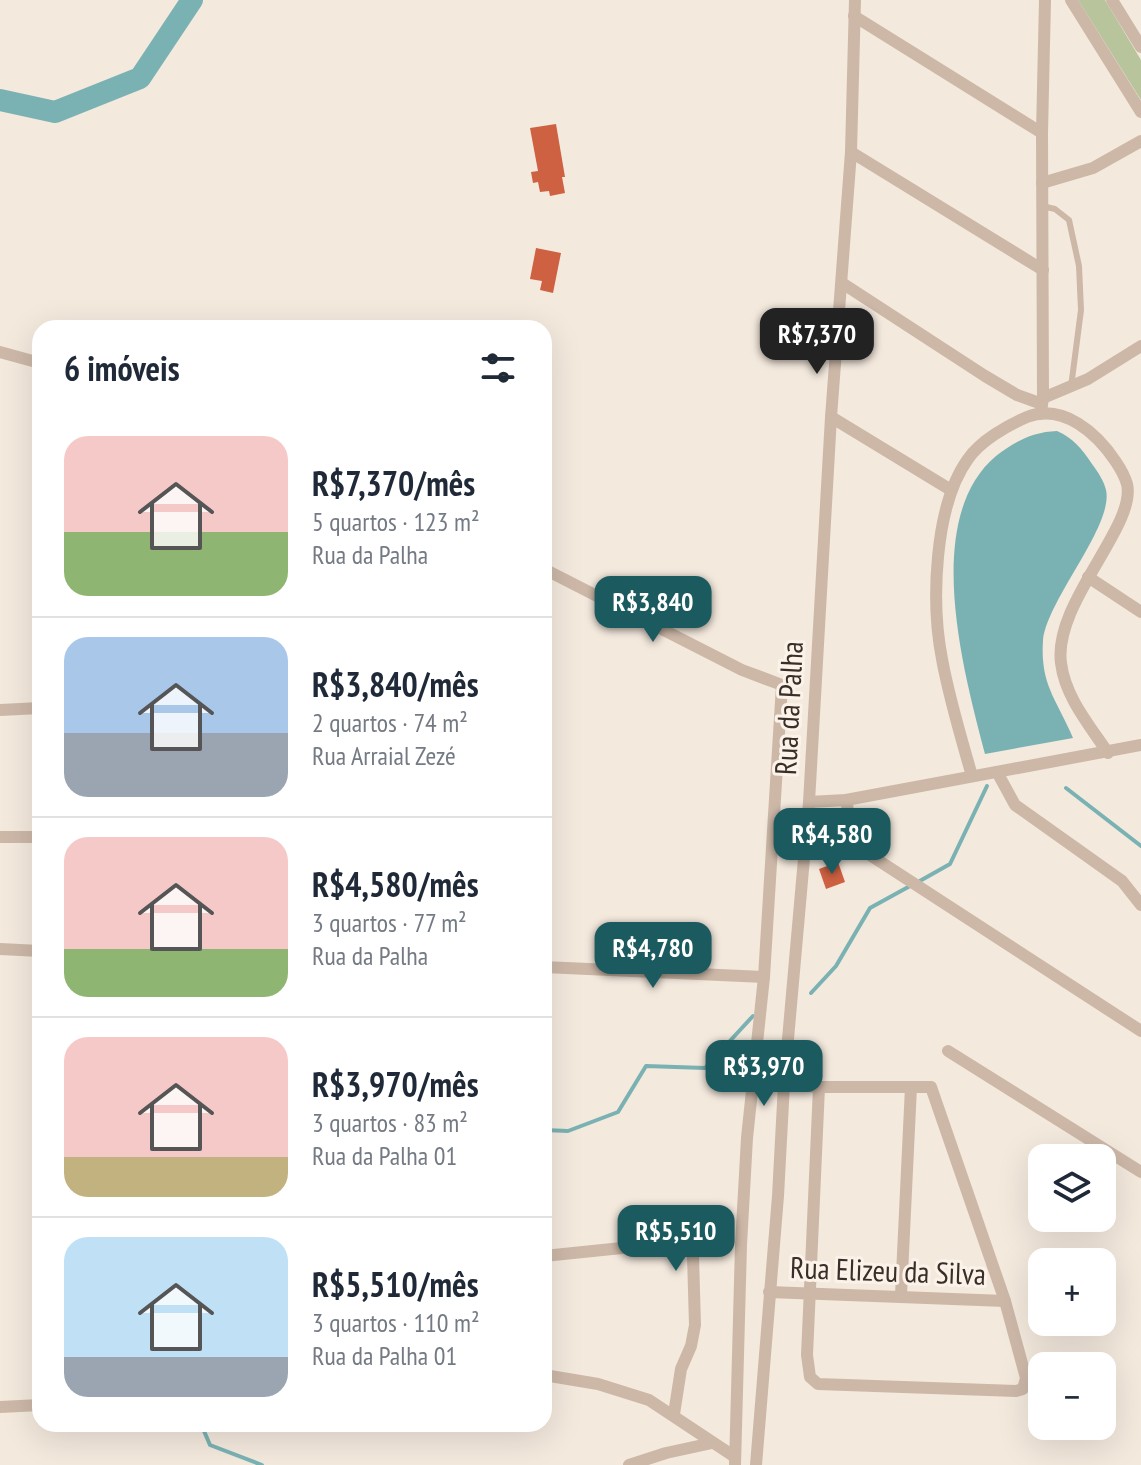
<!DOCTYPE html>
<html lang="pt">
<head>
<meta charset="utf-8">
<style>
  :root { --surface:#fff; --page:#f2f2f3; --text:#1f2937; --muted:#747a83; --line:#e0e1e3; --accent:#1b5b5f }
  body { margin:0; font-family:"PT Sans Narrow",sans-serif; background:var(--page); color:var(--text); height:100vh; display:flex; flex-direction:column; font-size:30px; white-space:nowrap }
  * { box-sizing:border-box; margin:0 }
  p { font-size:26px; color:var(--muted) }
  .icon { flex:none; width:44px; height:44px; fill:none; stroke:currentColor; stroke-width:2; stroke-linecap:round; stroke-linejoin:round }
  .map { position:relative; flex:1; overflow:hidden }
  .panel { position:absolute; left:32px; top:320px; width:520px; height:1112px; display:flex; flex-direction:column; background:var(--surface); border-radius:24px; box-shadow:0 8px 32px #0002 }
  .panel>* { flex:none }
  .tools { position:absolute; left:1028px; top:1144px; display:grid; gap:16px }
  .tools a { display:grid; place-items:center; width:88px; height:88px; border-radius:16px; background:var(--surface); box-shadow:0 8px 32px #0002; font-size:40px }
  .price { position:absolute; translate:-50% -68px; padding:0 18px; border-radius:16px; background:var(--accent); color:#fff; font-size:26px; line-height:52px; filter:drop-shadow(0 2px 4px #0008) }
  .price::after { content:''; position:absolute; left:50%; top:48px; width:24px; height:18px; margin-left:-12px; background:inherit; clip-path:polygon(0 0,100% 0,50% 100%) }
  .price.on { background:#222; color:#fff }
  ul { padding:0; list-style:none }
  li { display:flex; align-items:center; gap:24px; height:200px; padding:0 32px }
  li+li { border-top:2px solid var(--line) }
  li span { display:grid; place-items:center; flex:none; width:224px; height:160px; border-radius:24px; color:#555 }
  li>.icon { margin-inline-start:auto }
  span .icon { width:96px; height:96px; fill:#fffc; stroke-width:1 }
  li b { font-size:34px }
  h2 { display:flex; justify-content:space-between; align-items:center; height:96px; padding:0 32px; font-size:34px }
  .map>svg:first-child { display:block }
  .green { fill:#b8c59c }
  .water { fill:#7ab2b3 }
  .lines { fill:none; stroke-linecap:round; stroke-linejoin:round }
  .stream { stroke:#7ab2b3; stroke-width:4 }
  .river { stroke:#7ab2b3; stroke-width:22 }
  .building { fill:#ce6142 }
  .service { stroke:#cdb8a8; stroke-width:6 }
  .minor { stroke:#cdb8a8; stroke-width:12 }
  .labels { text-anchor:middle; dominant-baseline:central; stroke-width:6; stroke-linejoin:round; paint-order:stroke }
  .street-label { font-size:30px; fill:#3a2e29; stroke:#fbf3ea }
</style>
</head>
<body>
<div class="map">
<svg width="1141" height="1465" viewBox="0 0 1141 1465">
  <rect width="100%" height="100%" fill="#f4e9dd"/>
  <polygon class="green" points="1078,0 1105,0 1141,60 1141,100"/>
  <path class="water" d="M1057,431c16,7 25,18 35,33 6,8 12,17 14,26 8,36 -60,111 -63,151 -3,44 14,59 30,97l-88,16c-21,-81 -64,-235 11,-298 20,-15 36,-24 61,-25z"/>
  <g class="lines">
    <g class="stream">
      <polyline points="1066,788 1141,846"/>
      <polyline points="918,882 950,864 987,786"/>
      <polyline points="811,993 836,966 870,908 910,886"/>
      <polyline points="544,1130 568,1131 618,1112 646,1066 705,1068 753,1016"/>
      <polyline points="201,1424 210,1445 262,1465"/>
    </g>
    <polyline class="river" points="0,100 55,112 140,78 192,0"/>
  </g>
  <g class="building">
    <polygon points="556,124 565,177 562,177 565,193 550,196 549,191 540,192 538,182 533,183 531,172 538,171 530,128"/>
    <polygon points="536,248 561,253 553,293 540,290 542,281 530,279"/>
    <polygon points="838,862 845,882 826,889 819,869"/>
  </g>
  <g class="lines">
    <polyline class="service" points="1042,206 1055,209 1069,220 1079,266 1081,310 1071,387"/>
    <g class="minor">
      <polyline points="1071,0 1141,112"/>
      <polyline points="1112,0 1141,47"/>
      <polyline points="854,16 1042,133"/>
      <polyline points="851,152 1043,270"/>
      <polyline points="1042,183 1093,168 1141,141"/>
      <polyline points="842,283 985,376 1017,395 1042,404"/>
      <polyline points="0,352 40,363"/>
      <polyline points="1043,398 1088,379 1141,346"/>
      <polyline points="1041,412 1043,398 1042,133 1045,0"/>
      <polyline points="831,417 951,490"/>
      <polyline points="544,569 742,670 782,685 764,977 747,1138 741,1245 735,1465"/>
      <polyline points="1088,577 1141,612"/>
      <polyline points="0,710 40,708"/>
      <polyline points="997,772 1015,805 1122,881 1141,905"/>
      <path d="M972,776c-11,-39 -23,-78 -30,-117 -11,-56 -8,-153 26,-200 12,-18 40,-34 59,-42 36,-14 70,16 89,45 4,6 9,15 11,22 10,42 -74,119 -66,179 4,34 29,63 47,90"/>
      <path d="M846,800c4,22 8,38 24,55l271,176"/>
      <polyline points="809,802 846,800 1141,745"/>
      <polyline points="0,837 40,837"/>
      <polyline points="0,949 40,951"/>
      <polyline points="544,967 764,977"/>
      <polyline points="948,1051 1141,1172"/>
      <polyline points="784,1084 819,1087 931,1087 1005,1301 1026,1378 1023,1389 1016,1391 818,1384 810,1377 807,1355 819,1087"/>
      <polyline points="544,1256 680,1242 691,1250 693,1256 695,1325 691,1346 681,1369 674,1414"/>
      <polyline points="769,1292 1005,1301"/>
      <polyline points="901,1295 911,1087"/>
      <polyline points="544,1375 598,1384 649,1400 735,1457"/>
      <polyline points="0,1407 40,1405"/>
      <polyline points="629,1465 666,1453 712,1443"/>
      <polyline points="756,1465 778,1196 784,1084 809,802 831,417 851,152 855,0"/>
    </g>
  </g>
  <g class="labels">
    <g class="street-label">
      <text transform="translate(788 708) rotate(-87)">Rua da Palha</text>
      <text transform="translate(888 1270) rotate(2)">Rua Elizeu da Silva</text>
    </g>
  </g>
</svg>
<div class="tools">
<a><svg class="icon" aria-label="layers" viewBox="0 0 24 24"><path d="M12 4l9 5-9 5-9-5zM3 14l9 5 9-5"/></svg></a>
<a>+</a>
<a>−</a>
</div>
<b class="price on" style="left:817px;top:376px">R$7,370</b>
<b class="price" style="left:653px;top:644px">R$3,840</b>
<b class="price" style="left:832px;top:876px">R$4,580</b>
<b class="price" style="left:653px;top:990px">R$4,780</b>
<b class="price" style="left:764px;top:1108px">R$3,970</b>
<b class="price" style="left:676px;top:1273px">R$5,510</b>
<section class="panel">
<h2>6 imóveis<svg class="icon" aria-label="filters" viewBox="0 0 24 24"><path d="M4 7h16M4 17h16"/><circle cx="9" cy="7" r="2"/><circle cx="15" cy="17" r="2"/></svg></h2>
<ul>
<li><span style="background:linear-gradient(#f6c9c9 60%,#8fb573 0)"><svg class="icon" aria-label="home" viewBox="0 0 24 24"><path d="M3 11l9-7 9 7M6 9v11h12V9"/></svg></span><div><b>R$7,370/mês</b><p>5 quartos · 123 m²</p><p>Rua da Palha</p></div></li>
<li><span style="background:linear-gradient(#a9c7e8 60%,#9aa5b1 0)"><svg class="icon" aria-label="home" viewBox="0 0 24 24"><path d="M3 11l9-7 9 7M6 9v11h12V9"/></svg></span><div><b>R$3,840/mês</b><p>2 quartos · 74 m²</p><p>Rua Arraial Zezé</p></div></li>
<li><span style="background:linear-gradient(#f6c9c9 70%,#8fb573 0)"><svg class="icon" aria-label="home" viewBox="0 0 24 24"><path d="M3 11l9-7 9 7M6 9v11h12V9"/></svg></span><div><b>R$4,580/mês</b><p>3 quartos · 77 m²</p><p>Rua da Palha</p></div></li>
<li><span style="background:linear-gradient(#f6c9c9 75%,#c2b280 0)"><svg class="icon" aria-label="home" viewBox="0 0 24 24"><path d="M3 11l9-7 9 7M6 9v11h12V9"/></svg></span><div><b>R$3,970/mês</b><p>3 quartos · 83 m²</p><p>Rua da Palha 01</p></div></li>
<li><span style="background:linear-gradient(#bfe0f5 75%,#9aa5b1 0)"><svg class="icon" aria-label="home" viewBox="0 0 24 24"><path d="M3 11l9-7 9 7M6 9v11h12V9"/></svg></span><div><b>R$5,510/mês</b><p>3 quartos · 110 m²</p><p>Rua da Palha 01</p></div></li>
</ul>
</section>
</div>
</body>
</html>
